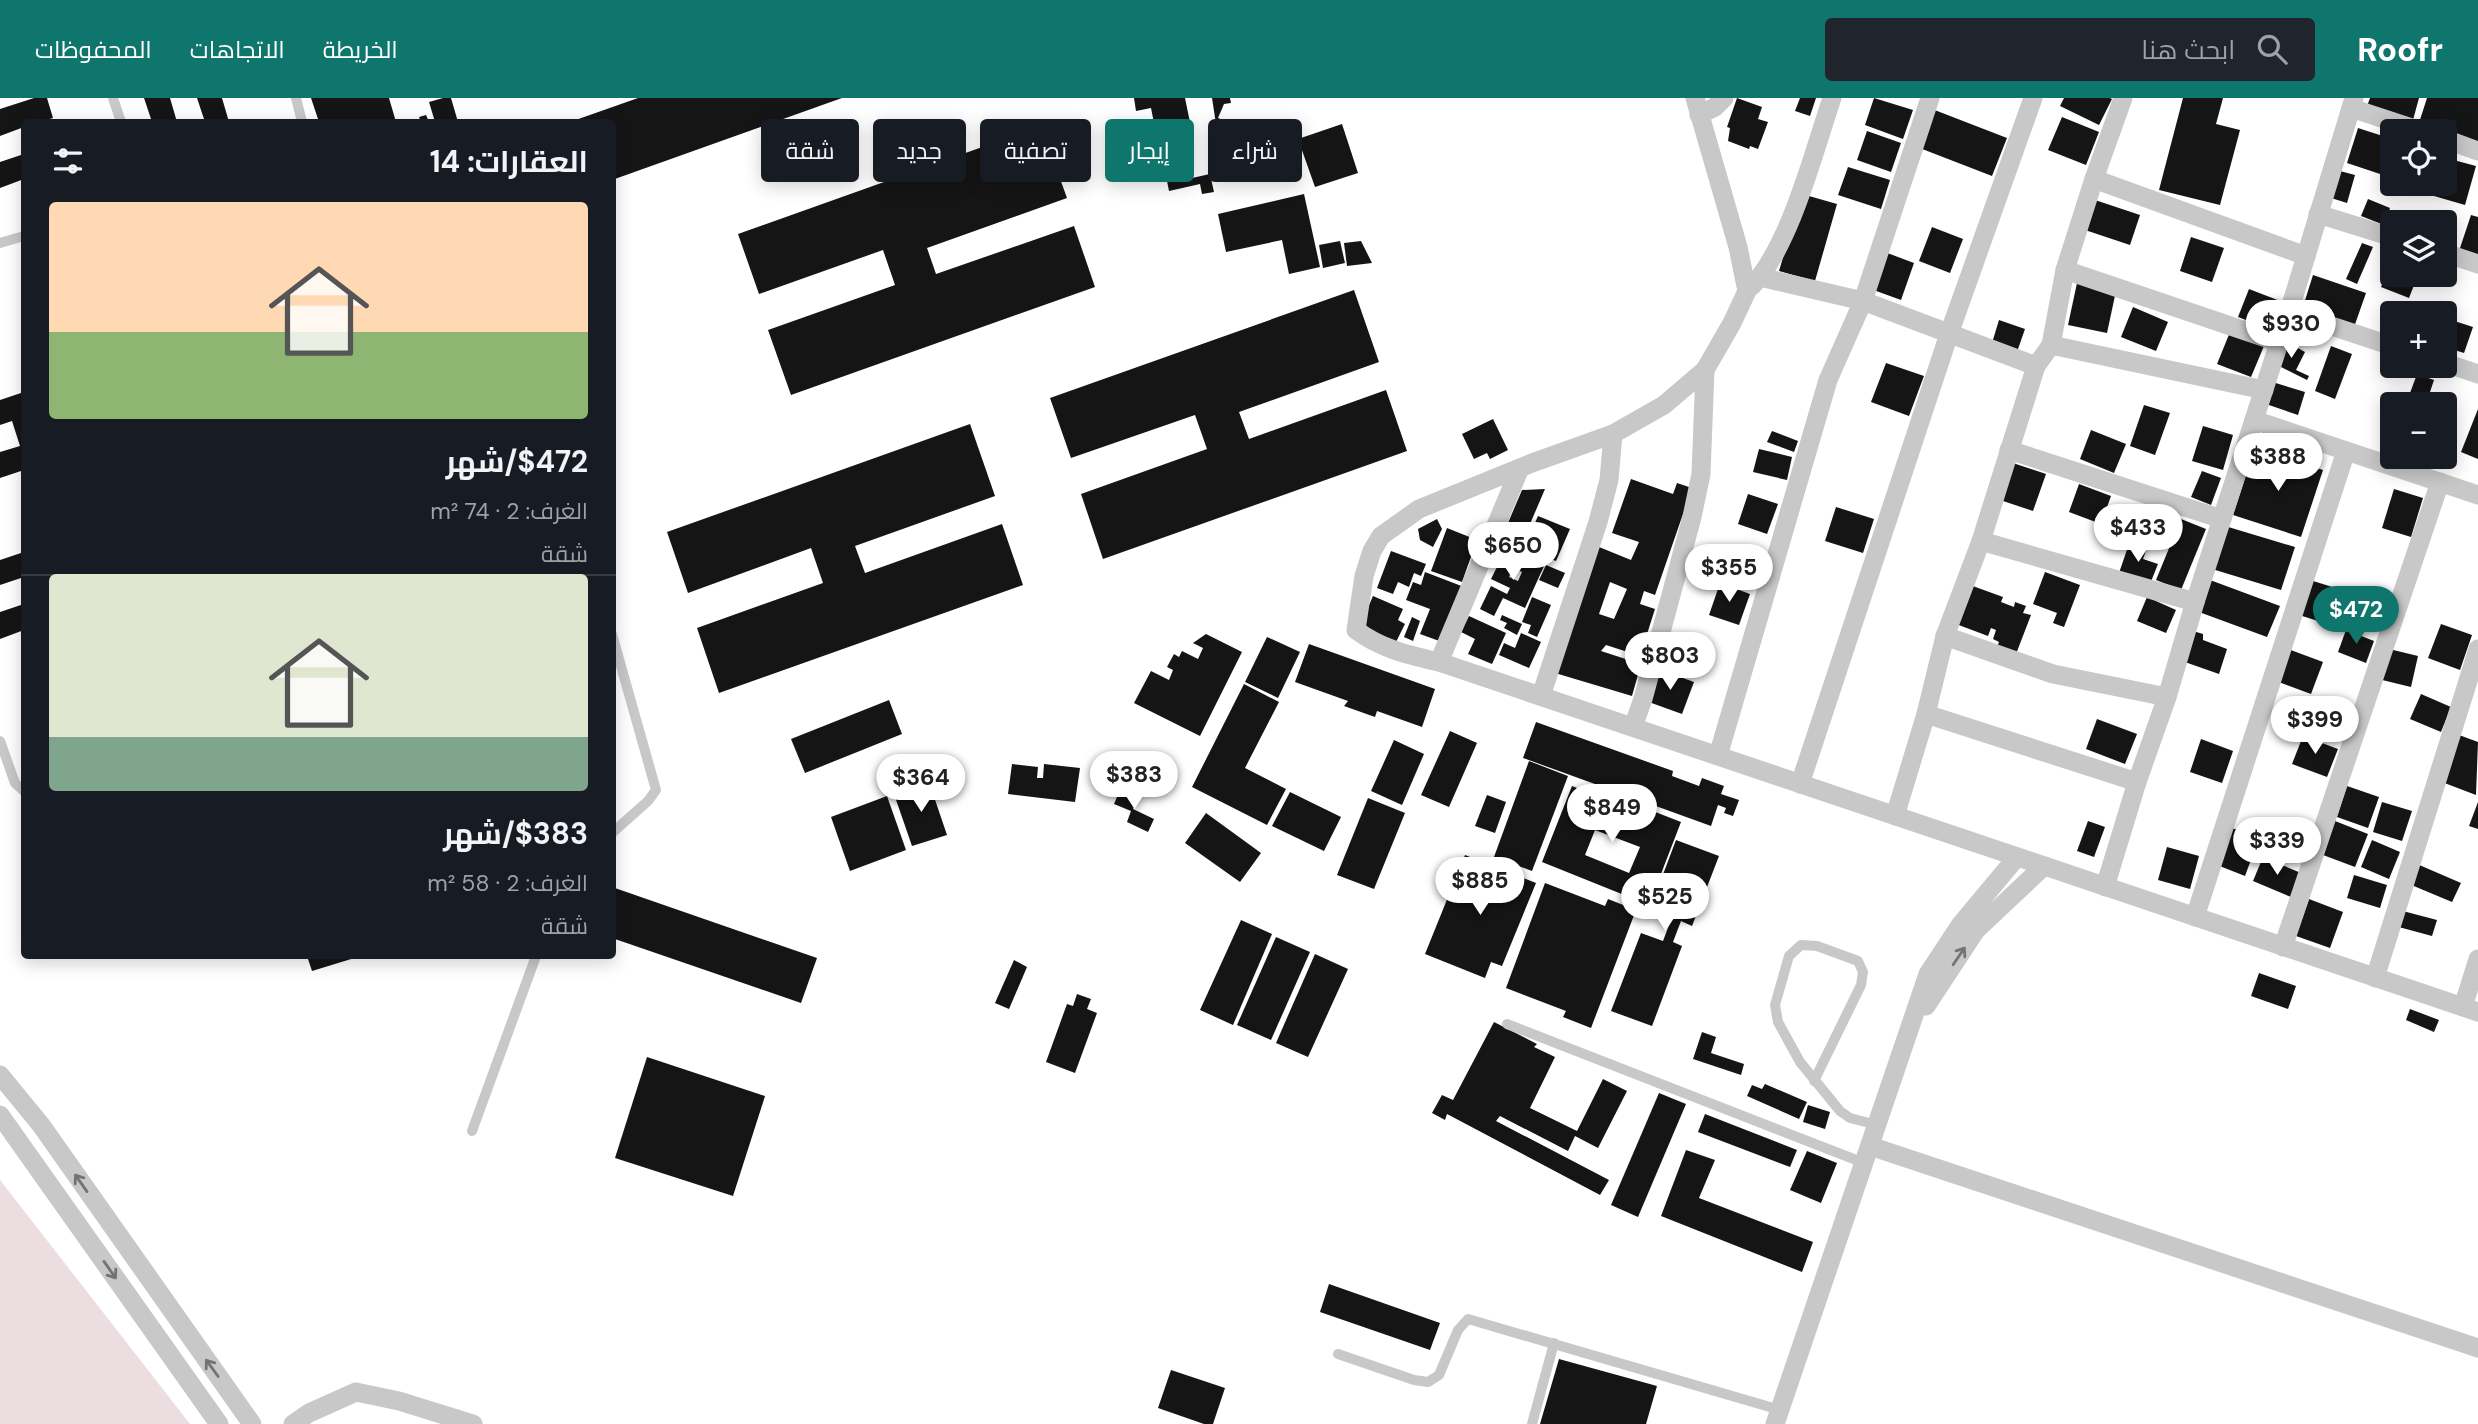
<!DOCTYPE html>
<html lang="ar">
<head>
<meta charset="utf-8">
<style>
  :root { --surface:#171b24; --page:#20242c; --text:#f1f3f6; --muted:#9ea1a6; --line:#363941; --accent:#0f766e }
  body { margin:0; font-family:"DM Sans",Cairo,sans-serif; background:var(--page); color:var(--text); direction:rtl; height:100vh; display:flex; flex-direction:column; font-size:26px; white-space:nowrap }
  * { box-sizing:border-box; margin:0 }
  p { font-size:23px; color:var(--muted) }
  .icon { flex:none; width:38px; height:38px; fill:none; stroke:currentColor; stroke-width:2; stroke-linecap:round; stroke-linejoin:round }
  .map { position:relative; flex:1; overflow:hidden; direction:ltr }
  .sheet { position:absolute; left:21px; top:21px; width:595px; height:840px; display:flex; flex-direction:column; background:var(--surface); border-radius:7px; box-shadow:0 4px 18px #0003; direction:rtl }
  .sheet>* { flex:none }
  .banner { position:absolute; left:637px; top:21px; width:665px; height:63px; direction:rtl; display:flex; gap:14px }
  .fabs { position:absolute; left:2380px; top:21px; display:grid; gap:14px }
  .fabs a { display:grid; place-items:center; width:77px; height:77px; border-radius:7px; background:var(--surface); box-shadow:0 4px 18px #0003; font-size:35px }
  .price { position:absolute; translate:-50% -60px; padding:0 16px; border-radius:24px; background:#fff; color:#222; font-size:23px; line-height:46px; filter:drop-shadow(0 2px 4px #0008) }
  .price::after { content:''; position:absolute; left:50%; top:42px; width:21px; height:16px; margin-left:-10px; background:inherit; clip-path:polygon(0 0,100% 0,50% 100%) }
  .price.active { background:var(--accent); color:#fff }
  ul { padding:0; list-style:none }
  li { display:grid; align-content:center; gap:14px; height:371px; padding:0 28px }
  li+li { border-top:2px solid var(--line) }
  li span { display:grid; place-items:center; height:217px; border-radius:7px; color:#555 }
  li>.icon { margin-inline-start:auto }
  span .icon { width:126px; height:126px; fill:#fffc; stroke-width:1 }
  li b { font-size:30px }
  h2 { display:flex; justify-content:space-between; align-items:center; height:84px; padding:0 28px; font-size:30px }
  .pill { padding:0 24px; border-radius:7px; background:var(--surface); box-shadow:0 4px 18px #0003; font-size:24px; line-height:63px }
  .pill.active { background:var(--accent); color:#fff }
  header { display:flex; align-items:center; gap:42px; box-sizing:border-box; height:98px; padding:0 35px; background:var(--accent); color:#fff }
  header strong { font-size:33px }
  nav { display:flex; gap:38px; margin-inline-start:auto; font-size:24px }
  .search { width:490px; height:63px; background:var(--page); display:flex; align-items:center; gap:18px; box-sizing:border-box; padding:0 24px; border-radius:7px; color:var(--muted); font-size:26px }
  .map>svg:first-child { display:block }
  .green { fill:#ebdde0 }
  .building { fill:#151515; fill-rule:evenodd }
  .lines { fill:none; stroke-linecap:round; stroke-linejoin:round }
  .service { stroke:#c8c8c8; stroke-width:10 }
  .minor { stroke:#c8c8c8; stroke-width:19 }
  .oneway { stroke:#737373 }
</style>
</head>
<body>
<header>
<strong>Roofr</strong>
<div class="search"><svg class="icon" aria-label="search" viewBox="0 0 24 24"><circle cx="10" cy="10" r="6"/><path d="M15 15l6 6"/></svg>ابحث هنا</div>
<nav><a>الخريطة</a><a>الاتجاهات</a><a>المحفوظات</a></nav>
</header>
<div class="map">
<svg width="2478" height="1326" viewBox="0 0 2478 1326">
  <rect width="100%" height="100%" fill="#fff"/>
  <polygon class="green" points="0,1082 190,1326 0,1326"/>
  <g class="building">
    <polygon points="34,0 47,0 53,20 39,24 24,24 24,29 0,38 0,11"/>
    <polygon points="144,0 170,0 177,24 152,24"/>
    <polygon points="197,0 222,0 229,24 205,24"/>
    <polygon points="311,0 389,0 396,24 319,24"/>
    <polygon points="443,0 451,0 458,24 435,24 429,4"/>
    <polygon points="638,0 842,0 612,82 612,24 570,24"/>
    <polygon points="1134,0 1185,0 1193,39 1172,43 1168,22 1154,25 1151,10 1136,13"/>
    <polygon points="1212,0 1230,0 1231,5 1224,6 1218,20 1233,26 1231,32 1216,26"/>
    <polygon points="1737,0 1762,9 1758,21 1768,24 1758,51 1750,48 1749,51 1728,43 1730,30 1727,29"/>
    <polygon points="1800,0 1816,0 1810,18 1795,13"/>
    <polygon points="1874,0 1913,12 1903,41 1865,27"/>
    <polygon points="2064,0 2110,0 2112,1 2099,27 2060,8"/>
    <polygon points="2183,0 2223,0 2216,26 2240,32 2220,107 2159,92"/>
    <polygon points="2370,0 2419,0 2413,22 2367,8"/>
    <polygon points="2427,0 2478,0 2478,47 2445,33 2436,33 2418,28"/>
    <polygon points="1932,11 2007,40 1992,78 1917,49"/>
    <polygon points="426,17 429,24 421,24 419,19"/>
    <polygon points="2062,19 2099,34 2086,67 2048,52"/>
    <polygon points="1342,26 1358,75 1315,89 1298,41"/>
    <polygon points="1041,28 1067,100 927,150 936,176 1074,128 1095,189 791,297 768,232 895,187 883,152 759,196 738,136"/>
    <polygon points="2358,30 2392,41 2392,80 2347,65"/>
    <polygon points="1867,33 1901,45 1891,74 1857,62"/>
    <polygon points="1226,37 1229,59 1252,55 1253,65 1222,69 1218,38"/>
    <polygon points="24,56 24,81 0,90 0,64"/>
    <polygon points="2446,60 2476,68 2465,107 2434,98 2438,86 2445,86"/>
    <polygon points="1189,68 1192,80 1210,76 1214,94 1202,96 1200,86 1169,93 1165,73"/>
    <polygon points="1848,69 1890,82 1881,111 1838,97"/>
    <polygon points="2340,73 2355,77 2347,105 2331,100"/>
    <polygon points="1304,96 1320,169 1289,176 1282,142 1226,154 1218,116"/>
    <polygon points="1802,96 1837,106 1815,183 1779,173"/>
    <polygon points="2089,100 2140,117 2130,147 2079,130"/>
    <polygon points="2368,101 2390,110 2384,127 2361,118"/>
    <polygon points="2413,112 2437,122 2436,124 2408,124"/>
    <polygon points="2471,117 2478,119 2478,160 2459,153"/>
    <polygon points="1932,129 1963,141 1950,175 1919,163"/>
    <polygon points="2191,139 2224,150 2212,184 2180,173"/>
    <polygon points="1340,143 1345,165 1323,170 1319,147"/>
    <polygon points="1361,143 1372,165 1347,168 1344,145"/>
    <polygon points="2362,145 2373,149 2357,186 2346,181"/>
    <polygon points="1882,153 1914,165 1901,202 1868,190"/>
    <polygon points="2392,162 2392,177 2418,177 2409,200 2381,189"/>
    <polygon points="2313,177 2366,195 2353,232 2301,215"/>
    <polygon points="2077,185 2116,193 2107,235 2068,227"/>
    <polygon points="2249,191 2280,203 2270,231 2238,219"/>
    <polygon points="1354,192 1379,264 1239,314 1249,341 1386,292 1407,353 1103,461 1081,396 1207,351 1195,317 1071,360 1050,300"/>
    <polygon points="2133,209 2168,224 2156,253 2121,239"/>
    <polygon points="2445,220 2473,229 2464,255 2445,249"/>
    <polygon points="1999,222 2025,231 2017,254 1992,245"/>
    <polygon points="2230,234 2264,248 2251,279 2217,266"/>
    <polygon points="2287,244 2305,254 2296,272 2309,278 2307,282 2275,266"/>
    <polygon points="2331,248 2352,256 2335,301 2315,293"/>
    <polygon points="1886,265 1924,278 1909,318 1871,304"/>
    <polygon points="2417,276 2434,282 2426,306 2406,306"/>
    <polygon points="2269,283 2305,294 2298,317 2263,305"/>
    <polygon points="24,294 24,372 0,380 0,354 20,348 12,323 0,327 0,302"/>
    <polygon points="2144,307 2170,315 2155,357 2130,348"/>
    <polygon points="2478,311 2478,361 2461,354"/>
    <polygon points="1493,321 1508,352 1490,361 1487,355 1474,361 1462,336"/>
    <polygon points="970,326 995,398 855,448 865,475 1002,426 1023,487 719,595 697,530 823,485 811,450 688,495 667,434"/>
    <polygon points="2203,328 2233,337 2223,372 2192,363"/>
    <polygon points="2091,332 2126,346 2114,375 2080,361"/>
    <polygon points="1772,333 1798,343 1794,354 1767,344"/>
    <polygon points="2255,350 2323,372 2301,439 2233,417"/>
    <polygon points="1759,351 1792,359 1787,382 1753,374"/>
    <polygon points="2010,364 2046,376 2033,413 1997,401"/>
    <polygon points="2202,373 2221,380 2211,407 2191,399"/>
    <path d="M1631,381l42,15 4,-11 15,5 -37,107 -11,-4 -4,13 15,5 -15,47 -34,-11 -5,6 40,13 -9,32 -77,-23 44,-126 32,13 8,-18 -27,-9zM1610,484l17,7 -13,30 -15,-5z"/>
    <polygon points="2079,386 2111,398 2101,426 2069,414"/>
    <polygon points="1545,391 1521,447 1502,439 1522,392"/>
    <polygon points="2394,391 2423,400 2411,439 2382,430"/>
    <polygon points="1748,396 1778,406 1767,436 1738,426"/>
    <polygon points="2143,408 2173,418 2162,449 2132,440"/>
    <polygon points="1836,409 1874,421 1863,455 1825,443"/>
    <polygon points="1538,418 1570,431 1556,463 1524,450"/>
    <polygon points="1437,421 1442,431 1433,449 1420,442 1418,431"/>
    <polygon points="2181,421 2206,431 2181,492 2156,482"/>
    <polygon points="2225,428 2295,449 2281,492 2212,471"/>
    <polygon points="1447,430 1477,442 1462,484 1431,473"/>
    <polygon points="2130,443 2147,450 2143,461 2158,466 2150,486 2119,475"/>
    <polygon points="1511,448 1530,457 1528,461 1544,468 1525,510 1503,500 1494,518 1480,511 1491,488 1507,496 1510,490 1491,481 1500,463 1513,469 1509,479 1518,483 1522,474 1516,471 1518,467 1505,461"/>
    <polygon points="1391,453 1426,466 1421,478 1414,475 1409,489 1398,484 1393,496 1377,490"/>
    <polygon points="1736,453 1760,463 1749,489 1725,480"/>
    <polygon points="24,454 24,479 0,487 0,462"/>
    <polygon points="1546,467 1565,475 1558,490 1539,482"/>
    <polygon points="1425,474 1464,489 1442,544 1420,536 1430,511 1406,502 1413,484 1421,487"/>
    <polygon points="2045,474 2080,487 2064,529 2053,525 2057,515 2033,506"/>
    <polygon points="2210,482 2280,508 2267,539 2199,514"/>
    <polygon points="2310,482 2345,493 2334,528 2299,517"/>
    <polygon points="1720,485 1750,496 1739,527 1709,517"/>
    <polygon points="1970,487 2003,499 2001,504 2014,509 2015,504 2026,508 2023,515 2031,517 2016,556 1997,549 1999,544 1993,541 1996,532 1991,530 1988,538 1956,526"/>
    <polygon points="1373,498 1403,511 1398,522 1405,526 1395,546 1359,530"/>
    <polygon points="1532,499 1551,507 1537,539 1528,535 1531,527 1522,524"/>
    <polygon points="2147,499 2176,512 2166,535 2137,523"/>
    <polygon points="24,506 24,532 0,541 0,514"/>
    <polygon points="1502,517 1522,526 1517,537 1504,530 1507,525 1500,522"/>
    <polygon points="1469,518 1506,535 1492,566 1468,556 1475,541 1461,534"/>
    <polygon points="1412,519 1420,523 1413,543 1404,539"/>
    <polygon points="2441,526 2472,537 2460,572 2428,560"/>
    <polygon points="2346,532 2374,543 2366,565 2338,554"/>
    <polygon points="2193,533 2203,536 2203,542 2227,551 2219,576 2182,563"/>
    <polygon points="1521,535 1541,544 1529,570 1499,557 1504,545 1515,550"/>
    <polygon points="1206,536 1242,554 1200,638 1134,605 1151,573 1169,582 1173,572 1167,569 1174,556 1179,559 1182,553 1198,561 1203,550 1193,545"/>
    <polygon points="1267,539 1300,554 1278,600 1245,584"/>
    <polygon points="1309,546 1435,591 1422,629 1377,613 1375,619 1344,608 1348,603 1295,584"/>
    <polygon points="2385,550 2418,558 2411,589 2378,581"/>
    <polygon points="2288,551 2323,564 2311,596 2276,583"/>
    <polygon points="1658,571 1694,584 1682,616 1646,603"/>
    <polygon points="1244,586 1279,604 1245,670 1286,691 1267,727 1192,689"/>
    <polygon points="2421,596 2451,609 2441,634 2410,621"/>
    <polygon points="2321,600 2351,611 2340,641 2310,630"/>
    <polygon points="889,602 902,636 805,675 791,641"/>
    <polygon points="2097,621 2137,636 2125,666 2086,651"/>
    <polygon points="1536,624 1673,673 1672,678 1699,688 1702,680 1724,688 1721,696 1739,702 1733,718 1724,715 1726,710 1718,707 1711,728 1523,660"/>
    <polygon points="1450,633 1477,645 1449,709 1421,697"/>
    <polygon points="2451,634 2478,644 2476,697 2434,681"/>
    <polygon points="2303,638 2338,651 2327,679 2292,666"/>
    <polygon points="2201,641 2233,653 2222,685 2190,674"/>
    <polygon points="1394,642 1424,656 1402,707 1371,693"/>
    <polygon points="1529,663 1568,678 1532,773 1494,759"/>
    <polygon points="1012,666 1038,669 1037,680 1043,680 1044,666 1080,670 1075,704 1008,696"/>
    <polygon points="929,684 947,737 912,748 894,696"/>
    <path d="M1572,688l35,14 2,-6 72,28 -32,83 -107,-43zM1595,732l45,17 -11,26 -44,-18z"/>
    <polygon points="2347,688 2379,699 2368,730 2337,719"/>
    <polygon points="1120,692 1138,700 1133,711 1154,721 1148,734 1127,724 1131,713 1114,706"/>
    <polygon points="1290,694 1341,719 1324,753 1272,728"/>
    <polygon points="1487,697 1506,704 1495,735 1475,728"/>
    <polygon points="887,698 906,752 850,773 831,719"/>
    <polygon points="1368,700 1405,715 1374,791 1337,777"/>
    <polygon points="2382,704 2412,713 2402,743 2373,734"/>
    <polygon points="2478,704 2478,731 2469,728"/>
    <polygon points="1206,715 1261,755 1240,784 1185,745"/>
    <polygon points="2088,723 2105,729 2094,759 2077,753"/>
    <polygon points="2335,723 2368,736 2355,769 2323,757"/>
    <polygon points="2232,730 2259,740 2245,778 2217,767"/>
    <polygon points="1676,742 1719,758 1692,828 1681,823 1673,844 1682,848 1652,928 1611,913 1641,835 1663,843 1672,819 1650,811"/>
    <polygon points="2372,742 2400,754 2389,781 2361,769"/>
    <polygon points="2167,749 2199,758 2190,791 2158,782"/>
    <polygon points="1465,757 1536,785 1502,868 1491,864 1485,880 1425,856"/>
    <polygon points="2263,759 2301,775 2291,799 2253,783"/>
    <polygon points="2417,766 2461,785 2452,804 2409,786"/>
    <polygon points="2354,777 2387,787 2380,810 2347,800"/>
    <polygon points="1545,785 1605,808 1608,801 1636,812 1591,930 1563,919 1566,913 1506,890"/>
    <polygon points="612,789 817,860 801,905 612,840"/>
    <polygon points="2309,801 2343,814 2330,850 2296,838"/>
    <polygon points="2399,812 2437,822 2432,838 2395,828"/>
    <polygon points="1241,822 1272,836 1233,927 1200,912"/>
    <polygon points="1276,839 1310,854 1271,942 1237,927"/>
    <polygon points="1315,856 1348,871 1308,959 1276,945"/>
    <polygon points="307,858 361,858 312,873"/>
    <polygon points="1014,862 1027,869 1009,911 995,905"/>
    <polygon points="2259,875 2296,888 2288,911 2251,898"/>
    <polygon points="1077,896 1091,901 1087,911 1097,915 1075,975 1046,964 1067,906 1073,908"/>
    <polygon points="2410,911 2439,922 2434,934 2406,922"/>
    <polygon points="1494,924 1537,946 1534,949 1555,959 1530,1010 1577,1033 1603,981 1627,993 1598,1050 1575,1038 1568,1053 1500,1018 1496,1023 1609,1082 1600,1097 1447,1016 1445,1022 1432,1015 1442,997 1453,1002"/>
    <polygon points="1702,934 1716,939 1711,955 1744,966 1741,977 1693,961"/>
    <polygon points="647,959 765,998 733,1098 615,1060"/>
    <polygon points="1765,986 1807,1004 1799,1021 1747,998 1752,987 1762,991"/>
    <polygon points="1659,995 1686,1006 1638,1119 1611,1107"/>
    <polygon points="1808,1007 1830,1014 1825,1031 1803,1024"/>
    <polygon points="1705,1016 1797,1052 1790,1069 1698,1034"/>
    <polygon points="1686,1052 1715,1062 1699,1100 1813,1144 1802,1174 1661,1118"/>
    <polygon points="1807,1053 1837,1065 1821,1105 1790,1092"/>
    <polygon points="1329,1186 1440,1225 1430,1252 1320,1214"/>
    <polygon points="1559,1261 1657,1288 1646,1326 1540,1326"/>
    <polygon points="1171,1272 1225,1290 1213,1326 1204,1326 1158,1310"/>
  </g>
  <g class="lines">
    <g class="service">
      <polyline points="113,0 121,24"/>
      <polyline points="296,0 302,24"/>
      <polyline points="0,145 24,138"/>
      <polyline points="612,536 656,692 648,703 612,735"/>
      <polyline points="0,643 15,685 24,693"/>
      <polyline points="1507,926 1864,1065"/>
      <polyline points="1814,983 1861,887 1863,874 1858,863 1817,848 1801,847 1789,858 1775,907 1778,924 1800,964 1840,1013 1850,1020 1877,1027"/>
      <polyline points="472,1033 536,858"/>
      <polyline points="1338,1256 1414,1282 1428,1284 1439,1277 1458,1232 1468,1221 1780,1312"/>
      <polyline points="1532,1326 1554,1245"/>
    </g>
    <g class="minor">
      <path d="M1695,0l43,149 9,44 -15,32 -27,47 -41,35 -51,29 -81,29 -113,46 -38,27 -9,15 -8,25 -8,54c25,19 53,25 83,32l1039,350"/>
      <polyline points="2351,10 2421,33"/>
      <polyline points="1699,17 1715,9 1724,0"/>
      <polyline points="2445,41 2478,53"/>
      <polyline points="2094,81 2306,158"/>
      <polyline points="2318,116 2392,139"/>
      <polyline points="2445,155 2478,166"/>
      <polyline points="2065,172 2278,244"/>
      <polyline points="1760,179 1863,203 2036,268"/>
      <path d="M1752,188c38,-40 62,-135 80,-188"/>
      <polyline points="2289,214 2392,248"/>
      <polyline points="2051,247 2264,292"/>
      <polyline points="2445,265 2478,276"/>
      <polyline points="2254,322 2478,397"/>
      <polyline points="2009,352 2222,421"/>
      <polyline points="1981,443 2195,504"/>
      <polyline points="1945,538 2053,576 2167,599"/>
      <polyline points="1439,564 1520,370"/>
      <polyline points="1541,598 1598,424 1609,382 1613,336"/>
      <polyline points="1926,616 2137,684"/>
      <polyline points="1633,629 1643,601 1692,419 1701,376 1705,272"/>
      <polyline points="1718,658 1828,282 1863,203 1930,0"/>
      <polyline points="1800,686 1949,236 2033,0"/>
      <polyline points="1895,718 1926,616 1945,538 1981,443 2036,268 2051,247 2065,172 2094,81 2123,0"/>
      <polyline points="2105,789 2137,684 2167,599 2195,504 2289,214 2354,0"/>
      <polyline points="2195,819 2346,353"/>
      <polyline points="2283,849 2440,384"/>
      <polyline points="2375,880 2478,551"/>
      <polyline points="1926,908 1976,832 2044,768"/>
      <polyline points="2463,909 2478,861"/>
      <polyline points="0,977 41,1027 252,1326"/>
      <polyline points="0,1017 219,1326"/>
      <polyline points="1870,1048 2478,1250"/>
      <polyline points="293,1326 309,1315 356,1294 399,1303 473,1326"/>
      <polyline points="1775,1326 1928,876 1961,826 2017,759"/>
    </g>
  </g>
  <defs><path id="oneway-shaft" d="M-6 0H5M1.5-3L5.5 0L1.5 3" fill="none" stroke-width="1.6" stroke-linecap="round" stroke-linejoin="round" transform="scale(1.75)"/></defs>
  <g class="oneway">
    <use href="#oneway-shaft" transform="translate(1959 858) rotate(-56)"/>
    <use href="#oneway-shaft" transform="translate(81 1085) rotate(-125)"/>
    <use href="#oneway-shaft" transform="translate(110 1172) rotate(55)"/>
    <use href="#oneway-shaft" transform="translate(212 1270) rotate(-126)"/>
  </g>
</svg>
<div class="fabs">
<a><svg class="icon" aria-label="locate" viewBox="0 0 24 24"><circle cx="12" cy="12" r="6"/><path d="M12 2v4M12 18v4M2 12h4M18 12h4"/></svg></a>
<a><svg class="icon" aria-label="layers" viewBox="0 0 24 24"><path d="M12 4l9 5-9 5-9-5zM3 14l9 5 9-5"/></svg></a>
<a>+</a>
<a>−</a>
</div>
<b class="price" style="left:2291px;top:262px">$930</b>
<b class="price" style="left:2278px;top:395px">$388</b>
<b class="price" style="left:2138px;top:466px">$433</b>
<b class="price" style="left:1513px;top:484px">$650</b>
<b class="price" style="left:1729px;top:506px">$355</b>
<b class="price active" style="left:2356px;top:548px">$472</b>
<b class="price" style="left:1670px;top:594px">$803</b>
<b class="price" style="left:2315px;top:658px">$399</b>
<b class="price" style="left:1134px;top:713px">$383</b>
<b class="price" style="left:921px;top:716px">$364</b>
<b class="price" style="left:1612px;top:746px">$849</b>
<b class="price" style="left:2277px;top:779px">$339</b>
<b class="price" style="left:1480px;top:819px">$885</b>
<b class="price" style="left:1665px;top:835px">$525</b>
<div class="banner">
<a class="pill">شراء</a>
<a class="pill active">إيجار</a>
<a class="pill">تصفية</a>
<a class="pill">جديد</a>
<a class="pill">شقة</a>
</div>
<section class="sheet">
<h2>العقارات: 14<svg class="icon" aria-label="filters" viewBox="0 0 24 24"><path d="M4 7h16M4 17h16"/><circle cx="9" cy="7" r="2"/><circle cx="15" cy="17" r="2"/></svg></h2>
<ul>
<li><span style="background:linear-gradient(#ffd9b3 60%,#8fb573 0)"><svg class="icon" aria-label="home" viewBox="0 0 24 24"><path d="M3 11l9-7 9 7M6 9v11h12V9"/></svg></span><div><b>$472/شهر</b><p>الغرف: 2 · 74 m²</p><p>شقة</p></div></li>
<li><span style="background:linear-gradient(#dfe7d0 75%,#7fa58c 0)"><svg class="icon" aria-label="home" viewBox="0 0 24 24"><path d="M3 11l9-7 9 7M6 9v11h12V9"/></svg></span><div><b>$383/شهر</b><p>الغرف: 2 · 58 m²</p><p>شقة</p></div></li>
</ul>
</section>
</div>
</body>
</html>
